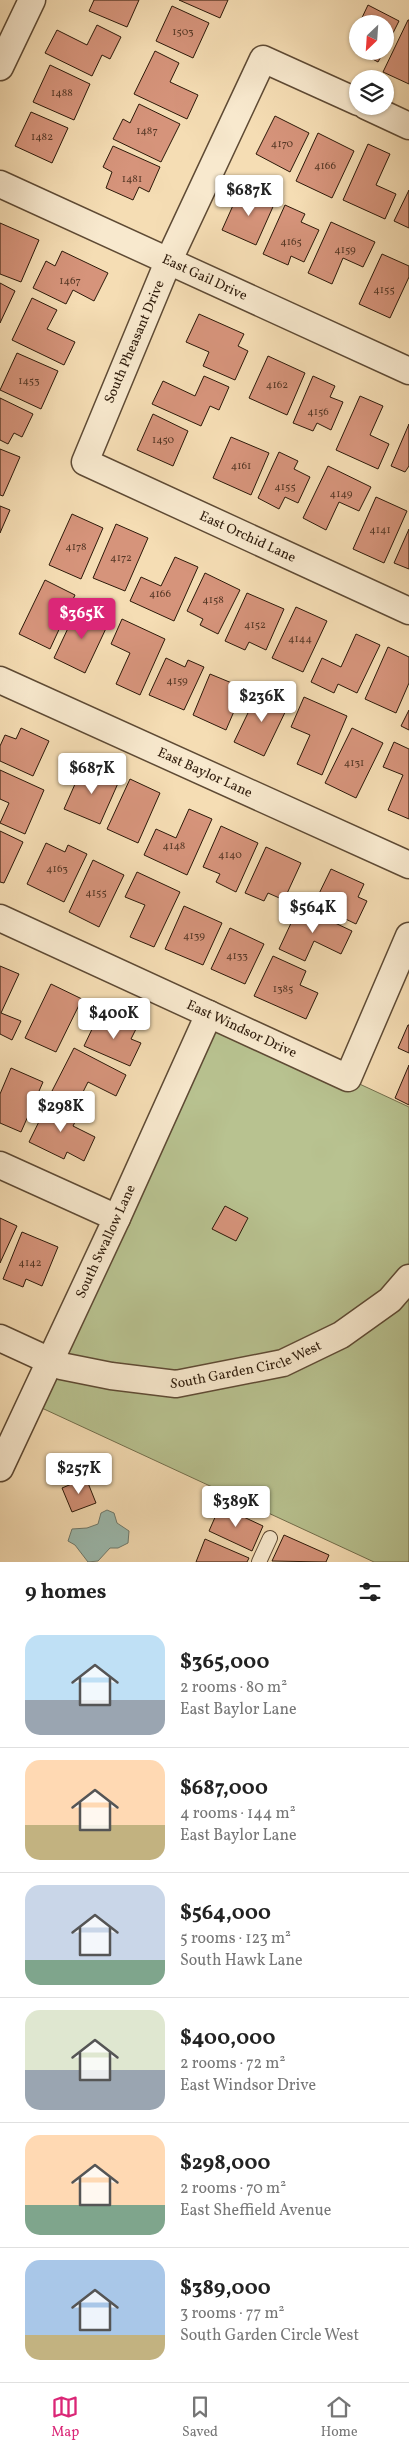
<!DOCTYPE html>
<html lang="en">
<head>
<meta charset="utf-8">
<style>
  :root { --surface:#fff; --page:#f2f2f2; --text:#222; --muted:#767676; --line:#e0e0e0; --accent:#db2777 }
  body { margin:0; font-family:Vollkorn,serif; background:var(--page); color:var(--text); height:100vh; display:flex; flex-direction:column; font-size:19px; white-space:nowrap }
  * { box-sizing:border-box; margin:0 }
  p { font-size:16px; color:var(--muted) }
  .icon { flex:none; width:28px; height:28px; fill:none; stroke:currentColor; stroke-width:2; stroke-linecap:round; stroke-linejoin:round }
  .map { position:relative; height:1562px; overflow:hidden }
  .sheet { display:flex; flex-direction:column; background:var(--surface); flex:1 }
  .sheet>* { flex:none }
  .needle { width:32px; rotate:205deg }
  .tools { position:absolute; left:349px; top:15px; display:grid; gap:10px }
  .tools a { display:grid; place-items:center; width:45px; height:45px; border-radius:50%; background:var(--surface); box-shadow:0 1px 4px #0004; font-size:25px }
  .price { position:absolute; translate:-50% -42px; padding:0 11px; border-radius:5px; background:#fff; color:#222; font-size:16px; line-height:32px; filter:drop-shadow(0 1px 2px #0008) }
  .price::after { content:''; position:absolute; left:50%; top:30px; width:15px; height:11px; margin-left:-8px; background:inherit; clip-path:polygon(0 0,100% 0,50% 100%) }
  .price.selected { background:var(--accent); color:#fff }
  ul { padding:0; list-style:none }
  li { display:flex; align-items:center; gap:15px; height:125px; padding:0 25px }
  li+li { border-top:1px solid var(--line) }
  li span { display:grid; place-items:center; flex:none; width:140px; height:100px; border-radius:15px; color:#555 }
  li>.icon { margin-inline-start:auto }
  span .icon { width:60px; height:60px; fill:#fffc; stroke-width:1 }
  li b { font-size:21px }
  h2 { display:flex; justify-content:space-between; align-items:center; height:60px; padding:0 25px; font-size:21px }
  .dock { display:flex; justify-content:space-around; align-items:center; height:70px; border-top:1px solid var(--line); background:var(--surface); font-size:14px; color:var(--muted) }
  .dock a { display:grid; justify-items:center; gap:2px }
  .dock .selected { color:var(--accent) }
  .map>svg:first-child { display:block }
  .green { fill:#b8c290; stroke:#726e4c }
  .water { fill:#9cbbb0; stroke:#6f7a6d }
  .building { fill:#d6947b; stroke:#2c1909 }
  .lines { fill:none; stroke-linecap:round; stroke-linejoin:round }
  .lane-casing { stroke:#5e4a34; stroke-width:16 }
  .street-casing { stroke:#5e4a34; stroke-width:29 }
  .lane { stroke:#f8e9ce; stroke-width:14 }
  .street { stroke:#f8e9ce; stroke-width:26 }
  .labels { text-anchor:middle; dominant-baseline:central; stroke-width:5; stroke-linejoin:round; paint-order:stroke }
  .number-label { font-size:11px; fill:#563826 }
  .street-label { font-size:14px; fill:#2c1909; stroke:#f8e9ce }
</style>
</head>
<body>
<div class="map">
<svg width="409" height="1562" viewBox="0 0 409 1562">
  <rect width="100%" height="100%" fill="#f5ddb4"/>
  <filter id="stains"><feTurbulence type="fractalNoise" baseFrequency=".004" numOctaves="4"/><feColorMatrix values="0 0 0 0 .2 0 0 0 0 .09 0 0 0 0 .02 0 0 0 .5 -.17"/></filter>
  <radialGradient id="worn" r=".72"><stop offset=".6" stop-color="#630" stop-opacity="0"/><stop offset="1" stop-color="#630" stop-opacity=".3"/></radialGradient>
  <polygon class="green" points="209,1014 409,1107 409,1562 374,1562 31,1403"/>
  <polygon class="water" points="107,1510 114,1513 117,1523 129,1531 128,1543 118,1548 110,1548 98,1561 88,1562 75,1545 68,1541 72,1529 87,1528 98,1524 101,1513"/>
  <g class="building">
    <polygon points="94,0 139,0 127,27 89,11"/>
    <polygon points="179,0 228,0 220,18"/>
    <polygon points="368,5 399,21 385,49 385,24 359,24"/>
    <polygon points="172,6 209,23 193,58 156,41"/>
    <polygon points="408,20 409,20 409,84 383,72"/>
    <polygon points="97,25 121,37 110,59 102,55 92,76 45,53 57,30 87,45"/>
    <polygon points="155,51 179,63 170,82 198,95 187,119 134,94"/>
    <polygon points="358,51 384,51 378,62"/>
    <polygon points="50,65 90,84 74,120 33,102"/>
    <polygon points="139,104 180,124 161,162 113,139 123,119 130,123"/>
    <polygon points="31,112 68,128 52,163 15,146"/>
    <polygon points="275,116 309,133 290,172 256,154"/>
    <polygon points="318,133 354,151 332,198 296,181"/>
    <polygon points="368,144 390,154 376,185 396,194 385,219 343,200"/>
    <polygon points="113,146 160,167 149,192 139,187 133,200 106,188 112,172 103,167"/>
    <polygon points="409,190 409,228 394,221"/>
    <polygon points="257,191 276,200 256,245 222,230 239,192 255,198"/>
    <polygon points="285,205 305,214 301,222 319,230 304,262 291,256 288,265 263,254"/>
    <polygon points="331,222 375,242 363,267 343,258 332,284 308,273"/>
    <polygon points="0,223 39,240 21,282 0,274"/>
    <polygon points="62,251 108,273 94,301 73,290 66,304 33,288 46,261 55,266"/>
    <polygon points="382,254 409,266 409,277 390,318 359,304"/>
    <polygon points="0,283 15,291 0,323"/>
    <polygon points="32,298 57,310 47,329 75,342 64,365 12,340"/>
    <polygon points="199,314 244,334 238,346 248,351 235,380 203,366 209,352 186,342"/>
    <polygon points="17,353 58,371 41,409 0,390"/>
    <polygon points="268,356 305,373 287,415 249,398"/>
    <polygon points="204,376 229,387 219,410 210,406 201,426 152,404 163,381 195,396"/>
    <polygon points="313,376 335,386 330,397 343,402 331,430 317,423 313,431 293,423"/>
    <polygon points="360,396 383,406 370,435 389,444 378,469 336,450"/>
    <polygon points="0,398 33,414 22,437 14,433 8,444 0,440"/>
    <polygon points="153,414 188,431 173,466 137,450"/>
    <polygon points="409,424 409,466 405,472 391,466"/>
    <polygon points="231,437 269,453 251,495 213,478"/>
    <polygon points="0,449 20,457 3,496 0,495"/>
    <polygon points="279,452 298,461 294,469 310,477 298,503 285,497 279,509 258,498"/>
    <polygon points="328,466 371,487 359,511 339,502 326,530 303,518"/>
    <polygon points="376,497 407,511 384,563 353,549"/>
    <polygon points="0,506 10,510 0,533"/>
    <polygon points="72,514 103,528 81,579 49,565"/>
    <polygon points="116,524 148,538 125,591 93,578"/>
    <polygon points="409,529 409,569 394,563"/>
    <polygon points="175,557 198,567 174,621 130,601 141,577 161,586"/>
    <polygon points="205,573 240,590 218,634 200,625 203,619 187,611"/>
    <polygon points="45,580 75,595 50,649 19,634"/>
    <polygon points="247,593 284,609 266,650 249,642 245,650 225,641"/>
    <polygon points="78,607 109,622 85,673 54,658"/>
    <polygon points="296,607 327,621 303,672 272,658"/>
    <polygon points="122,619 165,639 140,695 116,684 130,653 111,644"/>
    <polygon points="356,634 380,645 357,693 338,684 334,693 311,682 322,658 341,667"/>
    <polygon points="388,647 409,657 409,683 396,713 365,699"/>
    <polygon points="166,658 185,667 188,660 204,667 184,710 149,695"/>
    <polygon points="210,674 244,688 226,730 193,715"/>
    <polygon points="259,690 289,704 264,756 234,742"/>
    <polygon points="304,697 347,716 322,775 297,764 310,735 291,727"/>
    <polygon points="409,710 409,730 401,726"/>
    <polygon points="21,728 49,741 33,776 0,761 0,746 5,735 16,739"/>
    <polygon points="352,728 383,743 356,798 325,783"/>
    <polygon points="394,742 409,749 409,819 388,810 403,775 383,767"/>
    <polygon points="83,766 119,781 100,824 64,809"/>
    <polygon points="0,770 44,790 25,834 0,823 9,803 0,799"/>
    <polygon points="130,779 160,793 138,843 107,829"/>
    <polygon points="189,809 212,819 187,875 144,855 156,829 176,838"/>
    <polygon points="221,826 258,843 236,892 216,882 220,874 203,867"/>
    <polygon points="0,831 23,842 4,883 0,882"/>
    <polygon points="46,843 65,852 68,845 87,854 64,902 27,884"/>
    <polygon points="266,847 301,863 284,900 268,893 264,901 245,893"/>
    <polygon points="93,860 124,875 99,927 69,912"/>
    <polygon points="331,869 364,884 358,897 367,901 356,924 314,904"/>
    <polygon points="137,872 180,892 154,947 130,937 145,905 125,897"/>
    <polygon points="184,906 222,923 203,965 165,949"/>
    <polygon points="299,906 352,931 341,954 314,941 305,961 279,949"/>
    <polygon points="230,928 264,944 245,984 211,969"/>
    <polygon points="273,956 306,971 300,985 318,993 306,1019 254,996"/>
    <polygon points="0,966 19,974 1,1013 21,1021 12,1040 0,1034"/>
    <polygon points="51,984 82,999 56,1052 25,1038"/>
    <polygon points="108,1013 137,1027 131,1039 141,1043 130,1066 84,1046 94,1025 101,1029"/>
    <polygon points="408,1025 409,1025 409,1053 398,1048"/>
    <polygon points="74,1048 126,1075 116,1096 88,1082 77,1104 52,1091"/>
    <polygon points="409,1065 409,1105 395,1098"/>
    <polygon points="11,1068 43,1082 21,1132 0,1123 0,1094"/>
    <polygon points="50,1099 79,1114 73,1126 95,1137 84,1161 67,1152 64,1159 29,1142"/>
    <polygon points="225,1206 248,1218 236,1241 212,1229"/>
    <polygon points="0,1218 17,1226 0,1263"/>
    <polygon points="22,1232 58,1247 42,1286 26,1279 23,1287 3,1279"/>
    <polygon points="86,1478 96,1503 72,1512 62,1488"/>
    <polygon points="220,1506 263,1526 252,1551 209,1531"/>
    <polygon points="284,1535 329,1555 326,1562 272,1561"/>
    <polygon points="205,1539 249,1558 247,1562 196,1562"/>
  </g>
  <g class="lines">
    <defs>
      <polyline id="lane" points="259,1562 270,1538"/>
      <g id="street">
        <polyline points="0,67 32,0"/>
        <path id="s1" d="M358,102l-95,-43 -95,203 -83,200 324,149"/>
        <polyline points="366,106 409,126"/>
        <path id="s2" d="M0,184l409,187"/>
        <path id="s3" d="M0,680l409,185"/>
        <path id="s4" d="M0,918l348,160 61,-142"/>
        <polyline points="0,1165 117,1218"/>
        <path id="s5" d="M0,1338l61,28 50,10 65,8 107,-21 58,-28 49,-35 19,-22"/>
        <path id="s6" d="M0,1468l117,-250 92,-204"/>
      </g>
    </defs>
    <use href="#lane" class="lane-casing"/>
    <use href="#street" class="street-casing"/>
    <use href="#lane" class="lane"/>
    <use href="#street" class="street"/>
  </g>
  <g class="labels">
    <g class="number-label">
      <text x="183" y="32">1503</text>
      <text x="62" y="93">1488</text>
      <text x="147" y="131">1487</text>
      <text x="42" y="137">1482</text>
      <text x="282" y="144">4170</text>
      <text x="325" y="166">4166</text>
      <text x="132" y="179">1481</text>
      <text x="291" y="242">4165</text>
      <text x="345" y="250">4159</text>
      <text x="70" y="281">1467</text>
      <text x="384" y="290">4155</text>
      <text x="29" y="381">1453</text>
      <text x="277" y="385">4162</text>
      <text x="318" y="412">4156</text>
      <text x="163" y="440">1450</text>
      <text x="241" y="466">4161</text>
      <text x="285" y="487">4155</text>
      <text x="341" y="494">4149</text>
      <text x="380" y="530">4141</text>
      <text x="76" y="547">4178</text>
      <text x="121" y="558">4172</text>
      <text x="160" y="594">4166</text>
      <text x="213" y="600">4158</text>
      <text x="255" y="625">4152</text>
      <text x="300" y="639">4144</text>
      <text x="177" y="681">4159</text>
      <text x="354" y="763">4131</text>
      <text x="174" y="846">4148</text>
      <text x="230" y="855">4140</text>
      <text x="57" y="869">4163</text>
      <text x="96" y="893">4155</text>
      <text x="194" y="936">4139</text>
      <text x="237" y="956">4133</text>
      <text x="283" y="989">1385</text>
      <text x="30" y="1263">4142</text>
    </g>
    <g class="street-label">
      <text stroke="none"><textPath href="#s2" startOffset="225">East Gail Drive</textPath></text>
      <text transform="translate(135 342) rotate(-67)">South Pheasant Drive</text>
      <text stroke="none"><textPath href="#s1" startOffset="724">East Orchid Lane</textPath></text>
      <text stroke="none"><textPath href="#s3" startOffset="225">East Baylor Lane</textPath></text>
      <text stroke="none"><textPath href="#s4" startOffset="266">East Windsor Drive</textPath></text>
      <text stroke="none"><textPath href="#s6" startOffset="250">South Swallow Lane</textPath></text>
      <text stroke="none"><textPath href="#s5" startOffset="256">South Garden Circle West</textPath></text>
    </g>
  </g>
  <rect width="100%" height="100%" filter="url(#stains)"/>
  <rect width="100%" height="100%" fill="url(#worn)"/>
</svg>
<div class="tools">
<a><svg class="needle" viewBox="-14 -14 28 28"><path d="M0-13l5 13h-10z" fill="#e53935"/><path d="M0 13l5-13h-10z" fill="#767676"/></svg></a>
<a><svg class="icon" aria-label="layers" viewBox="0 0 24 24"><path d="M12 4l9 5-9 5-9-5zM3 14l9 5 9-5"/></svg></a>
</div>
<b class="price" style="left:249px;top:217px">$687K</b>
<b class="price selected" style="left:82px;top:640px">$365K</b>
<b class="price" style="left:262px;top:723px">$236K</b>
<b class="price" style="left:92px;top:795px">$687K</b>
<b class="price" style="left:313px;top:934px">$564K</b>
<b class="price" style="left:114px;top:1040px">$400K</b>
<b class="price" style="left:61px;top:1133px">$298K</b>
<b class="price" style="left:79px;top:1495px">$257K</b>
<b class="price" style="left:236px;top:1528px">$389K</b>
</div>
<section class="sheet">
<h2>9 homes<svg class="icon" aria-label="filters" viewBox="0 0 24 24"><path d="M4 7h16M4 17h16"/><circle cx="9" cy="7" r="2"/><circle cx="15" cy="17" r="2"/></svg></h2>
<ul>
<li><span style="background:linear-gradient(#bfe0f5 65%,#9aa5b1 0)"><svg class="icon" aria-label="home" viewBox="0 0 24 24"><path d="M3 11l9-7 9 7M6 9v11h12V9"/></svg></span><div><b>$365,000</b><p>2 rooms · 80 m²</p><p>East Baylor Lane</p></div></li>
<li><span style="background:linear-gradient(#ffd9b3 65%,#c2b280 0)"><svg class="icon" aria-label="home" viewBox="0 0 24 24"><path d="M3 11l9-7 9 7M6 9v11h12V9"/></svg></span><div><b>$687,000</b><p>4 rooms · 144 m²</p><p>East Baylor Lane</p></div></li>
<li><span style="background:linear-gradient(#c9d6e8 75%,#7fa58c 0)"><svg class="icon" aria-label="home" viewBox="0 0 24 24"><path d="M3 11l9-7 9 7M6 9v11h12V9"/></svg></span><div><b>$564,000</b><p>5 rooms · 123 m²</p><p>South Hawk Lane</p></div></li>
<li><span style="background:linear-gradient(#dfe7d0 60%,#9aa5b1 0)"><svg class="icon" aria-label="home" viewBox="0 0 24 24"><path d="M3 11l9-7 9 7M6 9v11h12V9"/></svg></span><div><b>$400,000</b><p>2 rooms · 72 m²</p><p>East Windsor Drive</p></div></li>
<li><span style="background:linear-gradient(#ffd9b3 70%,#7fa58c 0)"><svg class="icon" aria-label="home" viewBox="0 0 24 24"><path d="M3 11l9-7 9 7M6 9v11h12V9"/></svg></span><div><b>$298,000</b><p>2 rooms · 70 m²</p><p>East Sheffield Avenue</p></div></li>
<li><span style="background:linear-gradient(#a9c7e8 75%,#c2b280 0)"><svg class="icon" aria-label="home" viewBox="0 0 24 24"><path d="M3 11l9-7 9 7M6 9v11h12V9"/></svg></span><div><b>$389,000</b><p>3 rooms · 77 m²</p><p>South Garden Circle West</p></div></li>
</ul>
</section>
<nav class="dock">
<a class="selected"><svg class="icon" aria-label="map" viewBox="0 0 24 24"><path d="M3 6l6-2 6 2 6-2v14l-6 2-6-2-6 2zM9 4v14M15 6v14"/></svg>Map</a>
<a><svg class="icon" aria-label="saved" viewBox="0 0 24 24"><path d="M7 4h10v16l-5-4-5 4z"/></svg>Saved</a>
<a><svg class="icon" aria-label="home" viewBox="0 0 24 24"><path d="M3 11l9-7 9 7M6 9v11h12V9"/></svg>Home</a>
</nav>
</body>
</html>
